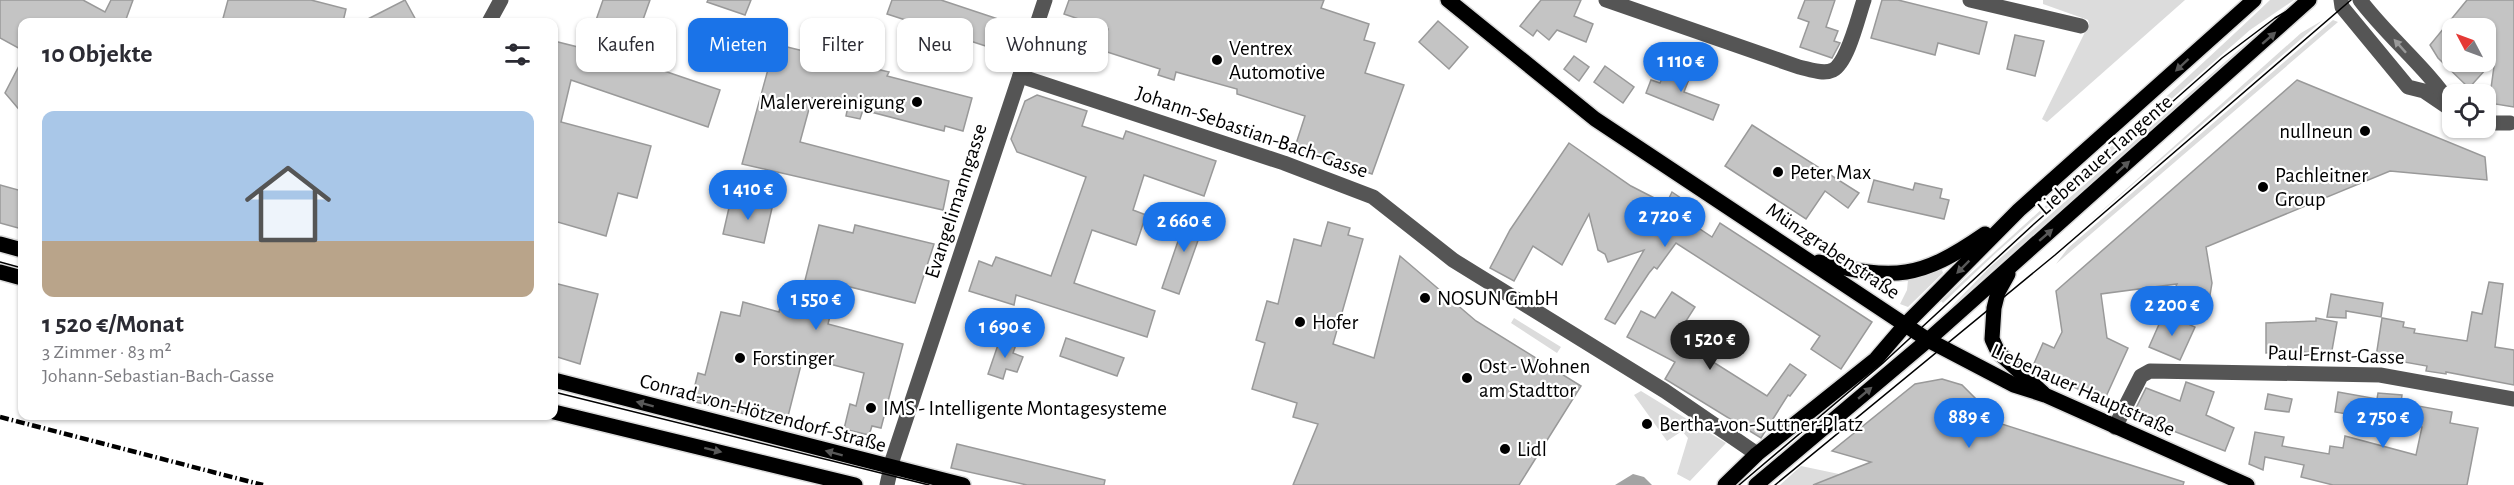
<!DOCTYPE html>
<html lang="de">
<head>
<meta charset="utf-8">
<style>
  :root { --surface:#fff; --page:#f2f2f3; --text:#2b2b33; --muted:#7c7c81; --accent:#1a73e8 }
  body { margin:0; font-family:"Alegreya Sans",sans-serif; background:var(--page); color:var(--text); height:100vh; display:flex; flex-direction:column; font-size:22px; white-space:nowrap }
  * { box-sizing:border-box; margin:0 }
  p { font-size:20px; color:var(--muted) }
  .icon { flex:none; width:33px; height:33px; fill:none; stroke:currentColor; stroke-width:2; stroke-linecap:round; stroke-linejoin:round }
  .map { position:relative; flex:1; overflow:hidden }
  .sheet { position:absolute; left:18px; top:18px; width:540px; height:402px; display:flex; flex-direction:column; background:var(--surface); border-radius:12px; box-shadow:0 2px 4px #0004 }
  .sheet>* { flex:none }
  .top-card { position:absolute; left:576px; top:18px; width:570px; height:54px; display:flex; gap:12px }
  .needle { width:39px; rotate:311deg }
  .buttons { position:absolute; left:2442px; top:18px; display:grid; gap:12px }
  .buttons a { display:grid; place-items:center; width:54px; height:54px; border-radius:12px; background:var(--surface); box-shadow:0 2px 4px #0004; font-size:30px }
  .price { position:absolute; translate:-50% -51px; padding:0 14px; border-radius:21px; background:var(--accent); color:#fff; font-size:20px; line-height:39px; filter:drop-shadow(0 2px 3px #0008) }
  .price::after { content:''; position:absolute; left:50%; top:36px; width:18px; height:14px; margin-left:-9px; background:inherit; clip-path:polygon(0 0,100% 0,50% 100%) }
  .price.current { background:#222; color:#fff }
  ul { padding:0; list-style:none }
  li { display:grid; align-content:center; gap:12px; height:318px; padding:0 24px }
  li span { display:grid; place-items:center; height:186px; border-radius:12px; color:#555 }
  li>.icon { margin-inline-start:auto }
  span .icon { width:108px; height:108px; fill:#fffc; stroke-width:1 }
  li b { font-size:26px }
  h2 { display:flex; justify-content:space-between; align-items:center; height:72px; padding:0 24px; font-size:26px }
  .chip { padding:0 21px; border-radius:12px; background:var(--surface); box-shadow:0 2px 4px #0004; font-size:21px; line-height:54px }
  .chip.current { background:var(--accent); color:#fff }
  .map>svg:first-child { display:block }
  .green { fill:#dcdcdc }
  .water { fill:#a3a3a3 }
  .building { fill:#c4c4c4; stroke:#999; stroke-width:1.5; fill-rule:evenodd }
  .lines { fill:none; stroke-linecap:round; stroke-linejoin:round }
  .major-casing { stroke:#dbdbdb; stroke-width:18 }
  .minor { stroke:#555; stroke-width:15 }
  .major { stroke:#000; stroke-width:15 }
  .tram { stroke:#000; stroke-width:1.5 }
  .rail { stroke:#000; stroke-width:4.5; stroke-dasharray:9 3 1.5 3; stroke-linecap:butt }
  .oneway { fill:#595959 }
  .oneway2 { fill:#999 }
  .poi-dot { fill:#000; stroke:#fff; stroke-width:2 }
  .labels { text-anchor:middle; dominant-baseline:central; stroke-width:4.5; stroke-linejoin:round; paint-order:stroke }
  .poi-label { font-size:21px; fill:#000; stroke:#fff; text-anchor:start }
  .street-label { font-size:21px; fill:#000; stroke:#fff }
</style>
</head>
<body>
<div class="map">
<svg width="2514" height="485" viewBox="0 0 2514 485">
  <rect width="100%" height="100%" fill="#fff"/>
  <g class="green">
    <polygon points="2043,0 2185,0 2047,122 2042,119 2089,24 2088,20 2043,4"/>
    <path d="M2270,0h24l-44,30 -253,222 -54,51 -2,-2c109,-101 221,-198 329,-301z"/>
    <polygon points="2323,20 2087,224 2301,33"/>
    <polygon points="2333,20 2338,22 2056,264 2068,248"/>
    <polygon points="2256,35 2258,35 1949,309 1989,268"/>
    <polygon points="1942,270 1943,273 1908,307 1900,304 1907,290 1908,280"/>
    <polygon points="1514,318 1561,347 1557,353 1511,323"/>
    <polygon points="1641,391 1726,443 1690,481 1677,474 1688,438 1682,431 1667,441 1634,395"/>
    <polygon points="1801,466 1839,474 1865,474 1906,485 1780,485"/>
  </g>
  <polygon class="water" points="1633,474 1644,477 1652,485 1615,485"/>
  <g class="building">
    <polygon points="0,0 83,0 105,12 111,0 133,0 125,22 22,22 22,50 0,38"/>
    <polygon points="228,0 311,0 346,9 343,22 222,22"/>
    <polygon points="405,0 417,22 362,22"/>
    <polygon points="603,0 650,0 629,59 720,90 708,127 571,80 561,122 651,146 637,198 618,193 606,236 554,221 554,41 586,49"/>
    <polygon points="708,0 751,0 745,15 707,2"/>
    <polygon points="892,0 941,0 1007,22 998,50 887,14"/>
    <polygon points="1069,0 1324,0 1321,8 1369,24 1364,40 1375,43 1365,73 1404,85 1372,174 1295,147 1305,116 1237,94 1237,89 1176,72 1174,80 1158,75 1160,69 1101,50 1108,29 1064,14"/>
    <polygon points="1541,0 1581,0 1574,16 1593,24 1586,42 1557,30 1549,40 1537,30 1533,36 1520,26"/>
    <polygon points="1805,0 1835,0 1826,27 1838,31 1834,41 1840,43 1832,58 1800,47 1809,22 1798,18"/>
    <polygon points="1882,0 1898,0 1987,22 1979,54 1938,43 1935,55 1871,38"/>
    <path d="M2467,0h47v107l-25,-4 6,-44 -26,29 -31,-30 -8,-13zM2452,28h34v34h-34z"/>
    <polygon points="1438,21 1468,47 1449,69 1419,42"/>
    <polygon points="2015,35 2044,41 2035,76 2007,69"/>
    <polygon points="775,44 889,72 887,76 972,98 963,131 945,126 944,131 863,110 860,119 846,116 848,106 812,98 800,142 949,181 943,210 742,164"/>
    <polygon points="1574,56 1589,67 1579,81 1564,69"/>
    <polygon points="22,60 22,113 5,93"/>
    <polygon points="1605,66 1634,87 1623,103 1594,82"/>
    <polygon points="1667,66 1691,74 1684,92 1719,105 1713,120 1646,93 1651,80 1660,83"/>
    <polygon points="2297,80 2485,157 2487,180 2390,171 2206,247 2212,283 2208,307 2164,312 2177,284 2101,294 2107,338 2128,348 2104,401 2032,368 2043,343 2054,348 2062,332 2056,291"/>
    <polygon points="1037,95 1087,111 1082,126 1123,139 1126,131 1216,161 1204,196 1144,175 1133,210 1146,215 1136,245 1092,230 1074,283 1155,311 1147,337 1016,295 1014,305 969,291 979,261 992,266 996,257 1051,276 1086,177 1017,152 1011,139 1025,101"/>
    <polygon points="1752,125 1859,193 1848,208 1825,191 1806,219 1725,166"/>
    <polygon points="1569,143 1631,186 1666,204 1672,192 1691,205 1682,217 1712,237 1720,223 1872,322 1841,369 1811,349 1820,336 1676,243 1657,269 1654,267 1649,273 1615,324 1605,319 1644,250 1608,262 1605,254 1598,250 1589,214 1562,265 1533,246 1514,281 1490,268 1510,230"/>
    <polygon points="1874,180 1913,190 1915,183 1942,189 1940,198 1949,200 1944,219 1868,202"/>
    <polygon points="0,185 22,191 22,229 0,223"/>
    <polygon points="731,199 772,208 764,243 723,234"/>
    <polygon points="1188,212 1206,218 1179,294 1162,288"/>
    <polygon points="1328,222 1350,228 1348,235 1363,239 1333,344 1374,358 1400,256 1476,321 1581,386 1519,485 1293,485 1318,424 1293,417 1297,403 1252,389 1265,343 1256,340 1267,301 1278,304 1294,239 1321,246"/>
    <polygon points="819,225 853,233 855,225 934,244 915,303 838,284 828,324 903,344 881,428 872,426 869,435 844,429 850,404 856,406 864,373 803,357 786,424 691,401 698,373 705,375 721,312 740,316 743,302 779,312 781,304 798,308"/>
    <polygon points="2489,282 2503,284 2495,347 2514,350 2514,385 2446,372 2446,374 2426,371 2427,366 2376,357 2382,318 2404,322 2403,327 2415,329 2414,333 2467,341 2472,312 2482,314"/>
    <polygon points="554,283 598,294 580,364 554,356"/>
    <polygon points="1672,292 1695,307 1675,338 1767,396 1790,364 1806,375 1790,396 1788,395 1761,438 1665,379 1675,362 1627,337 1641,311 1655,318"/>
    <polygon points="2331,294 2383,303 2381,317 2346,311 2346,318 2327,317"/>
    <polygon points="2164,313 2195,327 2180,360 2149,347"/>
    <polygon points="2316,318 2337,322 2331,356 2297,351 2266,353 2266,323 2316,321"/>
    <polygon points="1001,336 1017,342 1013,353 1023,357 1017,372 1006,369 1003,379 988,374"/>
    <polygon points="1066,338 1124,358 1117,376 1060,356"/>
    <polygon points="1942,379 1962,385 1979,402 1986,419 2184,482 2183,485 1813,485 1871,462 1832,451 1915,384"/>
    <polygon points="2186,382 2214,392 2206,415 2234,428 2225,451 2137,417 2135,410 2146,388 2180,401"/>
    <polygon points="2338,392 2377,399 2378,393 2402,395 2401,403 2452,412 2450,423 2478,428 2467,485 2333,485 2301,477 2304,465 2265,457 2263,470 2249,464 2255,432 2284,437 2282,446 2329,454 2330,446 2343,448 2345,436 2416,455 2422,427 2335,412"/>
    <polygon points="2268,394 2292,399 2289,412 2265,409"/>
    <polygon points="957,444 1105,480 1104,485 1027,485 951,468"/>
  </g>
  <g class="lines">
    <defs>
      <g id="major">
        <polyline points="1448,0 1595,119 1928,340 2014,385 2045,395 2247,485"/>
        <polyline points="0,244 22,250"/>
        <path d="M1819,262c76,19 101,17 166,-28"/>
        <polyline points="0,272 22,278"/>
        <polyline points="2008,274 1998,292 1994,308 1992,339 1998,352 2043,393"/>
        <polyline points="554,380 963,485"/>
        <polyline points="554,412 855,485"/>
        <polyline points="1725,485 1757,454 1876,359 1906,324 2019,210 2254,0"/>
        <polyline points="1756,485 1928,340 2309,0"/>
      </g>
    </defs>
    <use href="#major" class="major-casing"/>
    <g class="minor">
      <path d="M1606,0l193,67c10,2 24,8 34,3 15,-8 25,-53 31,-70"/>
      <polyline points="1970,0 2081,26"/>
      <polyline points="2341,0 2342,7 2408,87 2424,91 2452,110"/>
      <path d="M2360,0c28,37 66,67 92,106"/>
      <polyline points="489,22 501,0"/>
      <polyline points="1020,76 1284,163 1373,197 1453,260 1665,391 1757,454"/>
      <polyline points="2486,123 2510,123"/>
      <polyline points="2115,427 2141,376 2150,371 2380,375 2514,399"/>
      <polyline points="887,485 893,458 1045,0"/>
    </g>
    <use href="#major" class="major"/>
    <g class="tram">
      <polyline points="0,262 22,268"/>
      <polyline points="554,392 929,485"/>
      <polyline points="1739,485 1883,363 2034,224 2222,58 2275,18 2306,0"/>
      <polyline points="1775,485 2055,255 2351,0"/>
    </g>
    <polyline class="rail" points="0,417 263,485"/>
  </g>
  <defs><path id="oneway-solid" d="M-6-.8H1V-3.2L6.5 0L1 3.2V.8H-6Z" transform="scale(1.5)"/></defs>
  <g class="oneway">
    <use href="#oneway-solid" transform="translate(2269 38) rotate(-41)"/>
    <use href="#oneway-solid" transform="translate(2182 65) rotate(137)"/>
    <use href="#oneway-solid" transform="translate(2123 167) rotate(-42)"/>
    <use href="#oneway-solid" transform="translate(2046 235) rotate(-41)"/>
    <use href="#oneway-solid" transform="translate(1963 267) rotate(135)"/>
    <use href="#oneway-solid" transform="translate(1865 393) rotate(-40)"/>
    <use href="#oneway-solid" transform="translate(645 404) rotate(-165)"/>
    <use href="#oneway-solid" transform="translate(713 450) rotate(14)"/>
    <use href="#oneway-solid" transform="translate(834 453) rotate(-165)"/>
  </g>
  <use class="oneway2" href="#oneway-solid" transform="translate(2400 46) rotate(-132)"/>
  <g class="poi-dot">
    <circle cx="1217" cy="60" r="6"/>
    <circle cx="917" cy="102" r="6"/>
    <circle cx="2365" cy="131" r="6"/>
    <circle cx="1778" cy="172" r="6"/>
    <circle cx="2263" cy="187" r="6"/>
    <circle cx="1425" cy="298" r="6"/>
    <circle cx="1300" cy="322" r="6"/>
    <circle cx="740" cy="358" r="6"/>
    <circle cx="1467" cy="378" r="6"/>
    <circle cx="871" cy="408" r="6"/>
    <circle cx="1647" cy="424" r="6"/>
    <circle cx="1505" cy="449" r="6"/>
  </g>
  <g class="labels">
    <g class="poi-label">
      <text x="1229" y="48">Ventrex<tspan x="1229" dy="24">Automotive</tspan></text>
      <text x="905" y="102" text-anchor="end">Malervereinigung</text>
      <text x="2353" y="131" text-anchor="end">nullneun</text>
      <text x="1790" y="172">Peter Max</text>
      <text x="2275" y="175">Pachleitner<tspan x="2275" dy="24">Group</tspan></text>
      <text x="1437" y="298">NOSUN GmbH</text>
      <text x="1312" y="322">Hofer</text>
      <text x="752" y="358">Forstinger</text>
      <text x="1479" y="366">Ost - Wohnen<tspan x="1479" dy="24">am Stadttor</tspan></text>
      <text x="883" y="408">IMS - Intelligente Montagesysteme</text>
      <text x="1659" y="424">Bertha-von-Suttner-Platz</text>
      <text x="1517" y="449">Lidl</text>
    </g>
    <g class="street-label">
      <text transform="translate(1252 132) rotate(19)">Johann-Sebastian-Bach-Gasse</text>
      <text transform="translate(2105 155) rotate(-41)">Liebenauer Tangente</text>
      <text transform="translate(956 201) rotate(-72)">Evangelimanngasse</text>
      <text transform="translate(1833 251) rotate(34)">Münzgrabenstraße</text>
      <text transform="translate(2336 355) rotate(2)">Paul-Ernst-Gasse</text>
      <text transform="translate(2083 390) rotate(24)">Liebenauer Hauptstraße</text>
      <text transform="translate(763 413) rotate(15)">Conrad-von-Hötzendorf-Straße</text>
    </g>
  </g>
</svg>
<div class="buttons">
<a><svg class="needle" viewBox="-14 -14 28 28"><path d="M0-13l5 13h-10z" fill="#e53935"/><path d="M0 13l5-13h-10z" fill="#7c7c81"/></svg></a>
<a><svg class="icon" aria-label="locate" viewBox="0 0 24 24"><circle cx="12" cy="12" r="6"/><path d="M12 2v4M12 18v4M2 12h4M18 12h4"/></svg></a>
</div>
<b class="price" style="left:1681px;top:93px">1 110 €</b>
<b class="price" style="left:748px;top:221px">1 410 €</b>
<b class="price" style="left:1665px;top:248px">2 720 €</b>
<b class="price" style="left:1184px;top:253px">2 660 €</b>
<b class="price" style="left:816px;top:331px">1 550 €</b>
<b class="price" style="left:2172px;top:337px">2 200 €</b>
<b class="price" style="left:1005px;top:359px">1 690 €</b>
<b class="price current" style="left:1710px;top:371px">1 520 €</b>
<b class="price" style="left:1969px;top:449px">889 €</b>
<b class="price" style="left:2383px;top:449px">2 750 €</b>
<div class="top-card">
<a class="chip">Kaufen</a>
<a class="chip current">Mieten</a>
<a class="chip">Filter</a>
<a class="chip">Neu</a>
<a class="chip">Wohnung</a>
</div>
<section class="sheet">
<h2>10 Objekte<svg class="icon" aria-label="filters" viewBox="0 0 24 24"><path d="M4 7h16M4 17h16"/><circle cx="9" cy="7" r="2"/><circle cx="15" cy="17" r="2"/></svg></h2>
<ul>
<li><span style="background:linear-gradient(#a9c7e8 70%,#b9a48a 0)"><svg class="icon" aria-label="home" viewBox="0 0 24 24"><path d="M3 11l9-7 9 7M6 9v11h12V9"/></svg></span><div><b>1 520 €/Monat</b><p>3 Zimmer · 83 m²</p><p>Johann-Sebastian-Bach-Gasse</p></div></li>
</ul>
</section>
</div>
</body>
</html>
